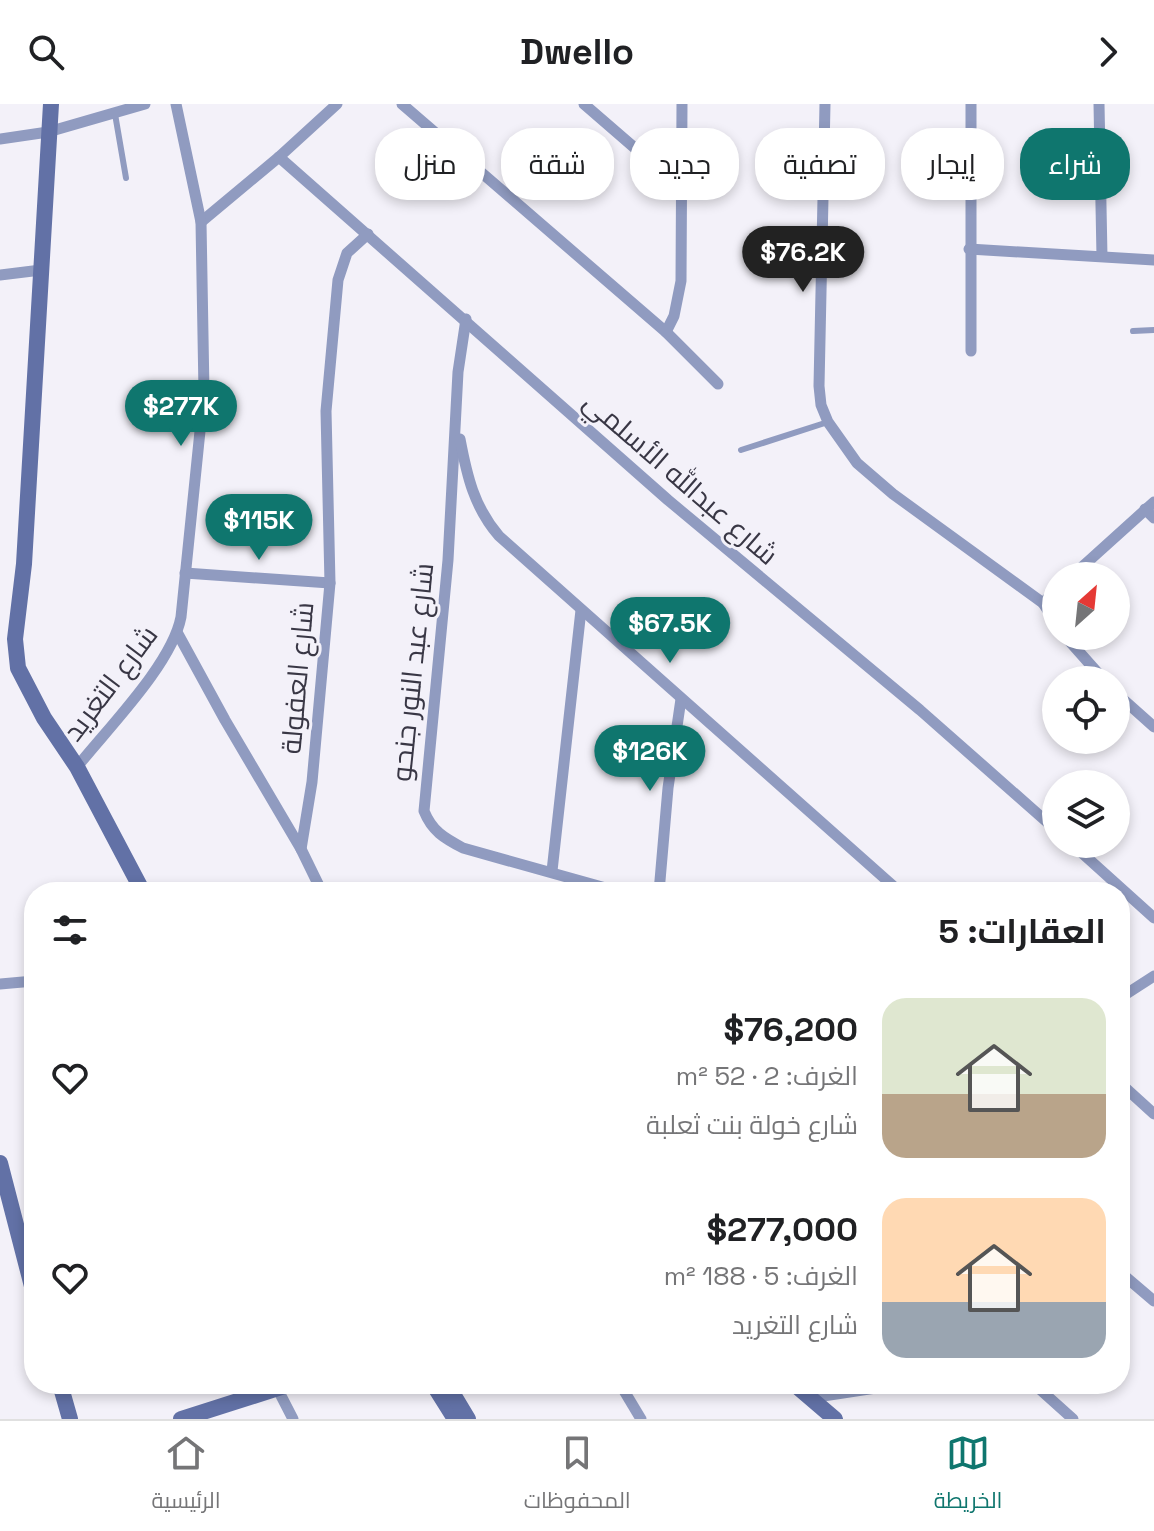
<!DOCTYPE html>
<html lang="ar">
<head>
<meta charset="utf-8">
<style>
  :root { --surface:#fff; --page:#f6f6f6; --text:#202124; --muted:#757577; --line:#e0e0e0; --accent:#0f766e }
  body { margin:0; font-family:"Space Grotesk",Cairo,sans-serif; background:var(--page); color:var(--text); direction:rtl; height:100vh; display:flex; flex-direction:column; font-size:30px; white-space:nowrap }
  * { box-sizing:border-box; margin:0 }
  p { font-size:26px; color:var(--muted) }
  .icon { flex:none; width:44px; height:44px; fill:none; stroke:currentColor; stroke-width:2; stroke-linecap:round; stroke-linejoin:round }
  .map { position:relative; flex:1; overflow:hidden; direction:ltr }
  .side { position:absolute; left:24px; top:778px; width:1106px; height:512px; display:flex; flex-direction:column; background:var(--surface); border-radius:32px; box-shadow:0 4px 12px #0003; direction:rtl }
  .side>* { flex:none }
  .top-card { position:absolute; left:24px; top:24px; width:1106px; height:72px; direction:rtl; display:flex; gap:16px }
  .needle { width:52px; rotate:27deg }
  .fabs { position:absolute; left:1042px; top:458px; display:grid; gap:16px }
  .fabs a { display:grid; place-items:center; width:88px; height:88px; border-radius:50%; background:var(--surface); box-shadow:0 4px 12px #0003; font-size:40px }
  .price { position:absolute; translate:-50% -68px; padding:0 18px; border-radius:28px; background:var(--accent); color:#fff; font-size:26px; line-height:52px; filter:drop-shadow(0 2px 4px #0008) }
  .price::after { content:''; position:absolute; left:50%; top:48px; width:24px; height:18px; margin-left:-12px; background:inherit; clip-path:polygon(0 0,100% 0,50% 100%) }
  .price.on { background:#222; color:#fff }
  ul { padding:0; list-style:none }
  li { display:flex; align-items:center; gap:24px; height:200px; padding:0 24px }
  li span { display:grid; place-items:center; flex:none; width:224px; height:160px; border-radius:24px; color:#555 }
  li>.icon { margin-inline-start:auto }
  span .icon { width:96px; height:96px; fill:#fffc; stroke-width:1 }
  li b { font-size:34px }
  h2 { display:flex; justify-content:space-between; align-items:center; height:96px; padding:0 24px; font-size:34px }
  .tag { padding:0 28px; border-radius:32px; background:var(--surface); box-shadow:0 4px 12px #0003; font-size:28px; line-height:72px }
  .tag.on { background:var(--accent); color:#fff }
  header { display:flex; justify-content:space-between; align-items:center; height:104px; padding:0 24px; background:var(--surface); font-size:36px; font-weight:700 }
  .tab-bar { display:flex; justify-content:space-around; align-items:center; height:112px; border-top:2px solid var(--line); background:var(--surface); font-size:22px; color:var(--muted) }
  .tab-bar a { display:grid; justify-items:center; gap:4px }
  .tab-bar .on { color:var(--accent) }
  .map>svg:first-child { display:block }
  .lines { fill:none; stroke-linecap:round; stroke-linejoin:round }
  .lane { stroke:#909bc0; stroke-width:6 }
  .street { stroke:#909bc0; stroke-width:11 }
  .secondary { stroke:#6271a6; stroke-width:16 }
  .labels { text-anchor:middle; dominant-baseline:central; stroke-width:6; stroke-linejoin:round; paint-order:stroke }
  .street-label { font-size:28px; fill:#393745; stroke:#f3f1f9 }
</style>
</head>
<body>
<header><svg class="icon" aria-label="forward" viewBox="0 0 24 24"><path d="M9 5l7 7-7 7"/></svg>Dwello<svg class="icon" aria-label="search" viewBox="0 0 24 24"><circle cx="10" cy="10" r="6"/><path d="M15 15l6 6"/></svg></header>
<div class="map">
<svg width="1154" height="1315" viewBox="0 0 1154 1315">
  <rect width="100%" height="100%" fill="#f3f1f9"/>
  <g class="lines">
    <g class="lane">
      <polyline points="115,10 126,74"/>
      <polyline points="1133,227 1154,226"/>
      <polyline points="741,346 828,318"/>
    </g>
    <g class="street">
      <polyline points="402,0 666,228 718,280"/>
      <polyline points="584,0 681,84"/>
      <polyline points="825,0 819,282 821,301 828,318 857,359 893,390 1043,499 1056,519"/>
      <polyline points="971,0 971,247"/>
      <polyline points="1099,0 1102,152"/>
      <polyline points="0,35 48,28 145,0"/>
      <polyline points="279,53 668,396 920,606 1056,726"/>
      <polyline points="201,118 279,53 337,0"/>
      <polyline points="969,145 1154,156"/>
      <polyline points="0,171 41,166"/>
      <path d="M466,215l-8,53 -10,188 -24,251c8,20 20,27 39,37l157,44"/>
      <polyline points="666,228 674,212 681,177 682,0"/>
      <path d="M460,335c7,37 14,68 39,97l401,356"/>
      <polyline points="1145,405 1154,414"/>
      <polyline points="185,469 330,479"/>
      <polyline points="1072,472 1154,398"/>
      <polyline points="1043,499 1056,486"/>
      <polyline points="178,530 225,616 301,745 322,788"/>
      <polyline points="1065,532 1104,576"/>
      <polyline points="1116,589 1154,623"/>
      <path d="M77,663c31,-39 95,-103 104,-150l23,-225 -3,-170 -25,-118"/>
      <polyline points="1072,740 1154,814"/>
      <polyline points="301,745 312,678 330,479 326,307 338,176 347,149 368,130"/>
      <polyline points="552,767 581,506"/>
      <polyline points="659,788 668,684 681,595"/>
      <polyline points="0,880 34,877"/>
      <polyline points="1120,894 1154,872"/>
      <polyline points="1120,979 1154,1010"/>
      <polyline points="1120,1168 1154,1197"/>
      <polyline points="275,1280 293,1315"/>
      <polyline points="620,1280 641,1315"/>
      <polyline points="1034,1280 1073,1315"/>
      <polyline points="810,1294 902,1280"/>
    </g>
    <g class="secondary">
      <polyline points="51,0 24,460 15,535 18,564 44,614 77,663 143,788"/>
      <polyline points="0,1059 34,1190"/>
      <polyline points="60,1280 70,1315"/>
      <polyline points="433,1280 455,1315"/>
      <polyline points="447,1280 468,1315"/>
      <polyline points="794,1280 835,1315"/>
      <polyline points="181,1315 291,1280"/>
    </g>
  </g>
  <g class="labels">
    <g class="street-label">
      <text transform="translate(681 374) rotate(41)">شارع عبدالله الأسلمي</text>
      <text transform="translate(412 568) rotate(-84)">شارع عبد النور جنحو</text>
      <text transform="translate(297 574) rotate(-85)">شارع العفولة</text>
      <text transform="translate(110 579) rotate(-53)">شارع التغريد</text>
    </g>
  </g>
</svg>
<div class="fabs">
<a><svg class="needle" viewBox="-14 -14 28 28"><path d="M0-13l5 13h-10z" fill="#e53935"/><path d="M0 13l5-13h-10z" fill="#757577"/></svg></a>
<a><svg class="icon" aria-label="locate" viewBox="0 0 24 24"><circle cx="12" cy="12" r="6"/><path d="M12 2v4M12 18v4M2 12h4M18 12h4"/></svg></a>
<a><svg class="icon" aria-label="layers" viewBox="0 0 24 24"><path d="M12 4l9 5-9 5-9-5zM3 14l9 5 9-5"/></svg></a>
</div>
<b class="price on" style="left:803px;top:190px">$76.2K</b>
<b class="price" style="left:181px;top:344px">$277K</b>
<b class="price" style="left:259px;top:458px">$115K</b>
<b class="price" style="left:670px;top:561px">$67.5K</b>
<b class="price" style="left:650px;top:689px">$126K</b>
<div class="top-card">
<a class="tag on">شراء</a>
<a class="tag">إيجار</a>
<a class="tag">تصفية</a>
<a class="tag">جديد</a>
<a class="tag">شقة</a>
<a class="tag">منزل</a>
</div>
<section class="side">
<h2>العقارات: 5<svg class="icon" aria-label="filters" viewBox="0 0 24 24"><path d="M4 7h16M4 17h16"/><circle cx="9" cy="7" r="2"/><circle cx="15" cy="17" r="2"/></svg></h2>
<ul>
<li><span style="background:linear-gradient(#dfe7d0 60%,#b9a48a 0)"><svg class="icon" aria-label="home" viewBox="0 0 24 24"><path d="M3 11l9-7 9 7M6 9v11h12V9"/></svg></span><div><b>$76,200</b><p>الغرف: 2 · 52 m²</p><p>شارع خولة بنت ثعلبة</p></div><svg class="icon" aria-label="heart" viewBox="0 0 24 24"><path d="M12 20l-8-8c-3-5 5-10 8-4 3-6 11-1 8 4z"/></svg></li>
<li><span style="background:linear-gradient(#ffd9b3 65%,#9aa5b1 0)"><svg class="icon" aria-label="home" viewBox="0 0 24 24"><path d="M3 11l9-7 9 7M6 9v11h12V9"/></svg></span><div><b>$277,000</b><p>الغرف: 5 · 188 m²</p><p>شارع التغريد</p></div><svg class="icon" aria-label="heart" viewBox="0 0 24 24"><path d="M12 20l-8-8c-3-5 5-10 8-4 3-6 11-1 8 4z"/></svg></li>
</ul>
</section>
</div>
<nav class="tab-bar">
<a class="on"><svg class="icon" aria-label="map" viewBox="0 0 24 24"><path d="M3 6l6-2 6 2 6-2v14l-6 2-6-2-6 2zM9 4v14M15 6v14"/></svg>الخريطة</a>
<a><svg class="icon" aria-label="saved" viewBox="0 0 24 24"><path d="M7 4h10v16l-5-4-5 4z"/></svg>المحفوظات</a>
<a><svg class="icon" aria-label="home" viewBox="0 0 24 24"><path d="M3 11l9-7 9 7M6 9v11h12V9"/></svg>الرئيسية</a>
</nav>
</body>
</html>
